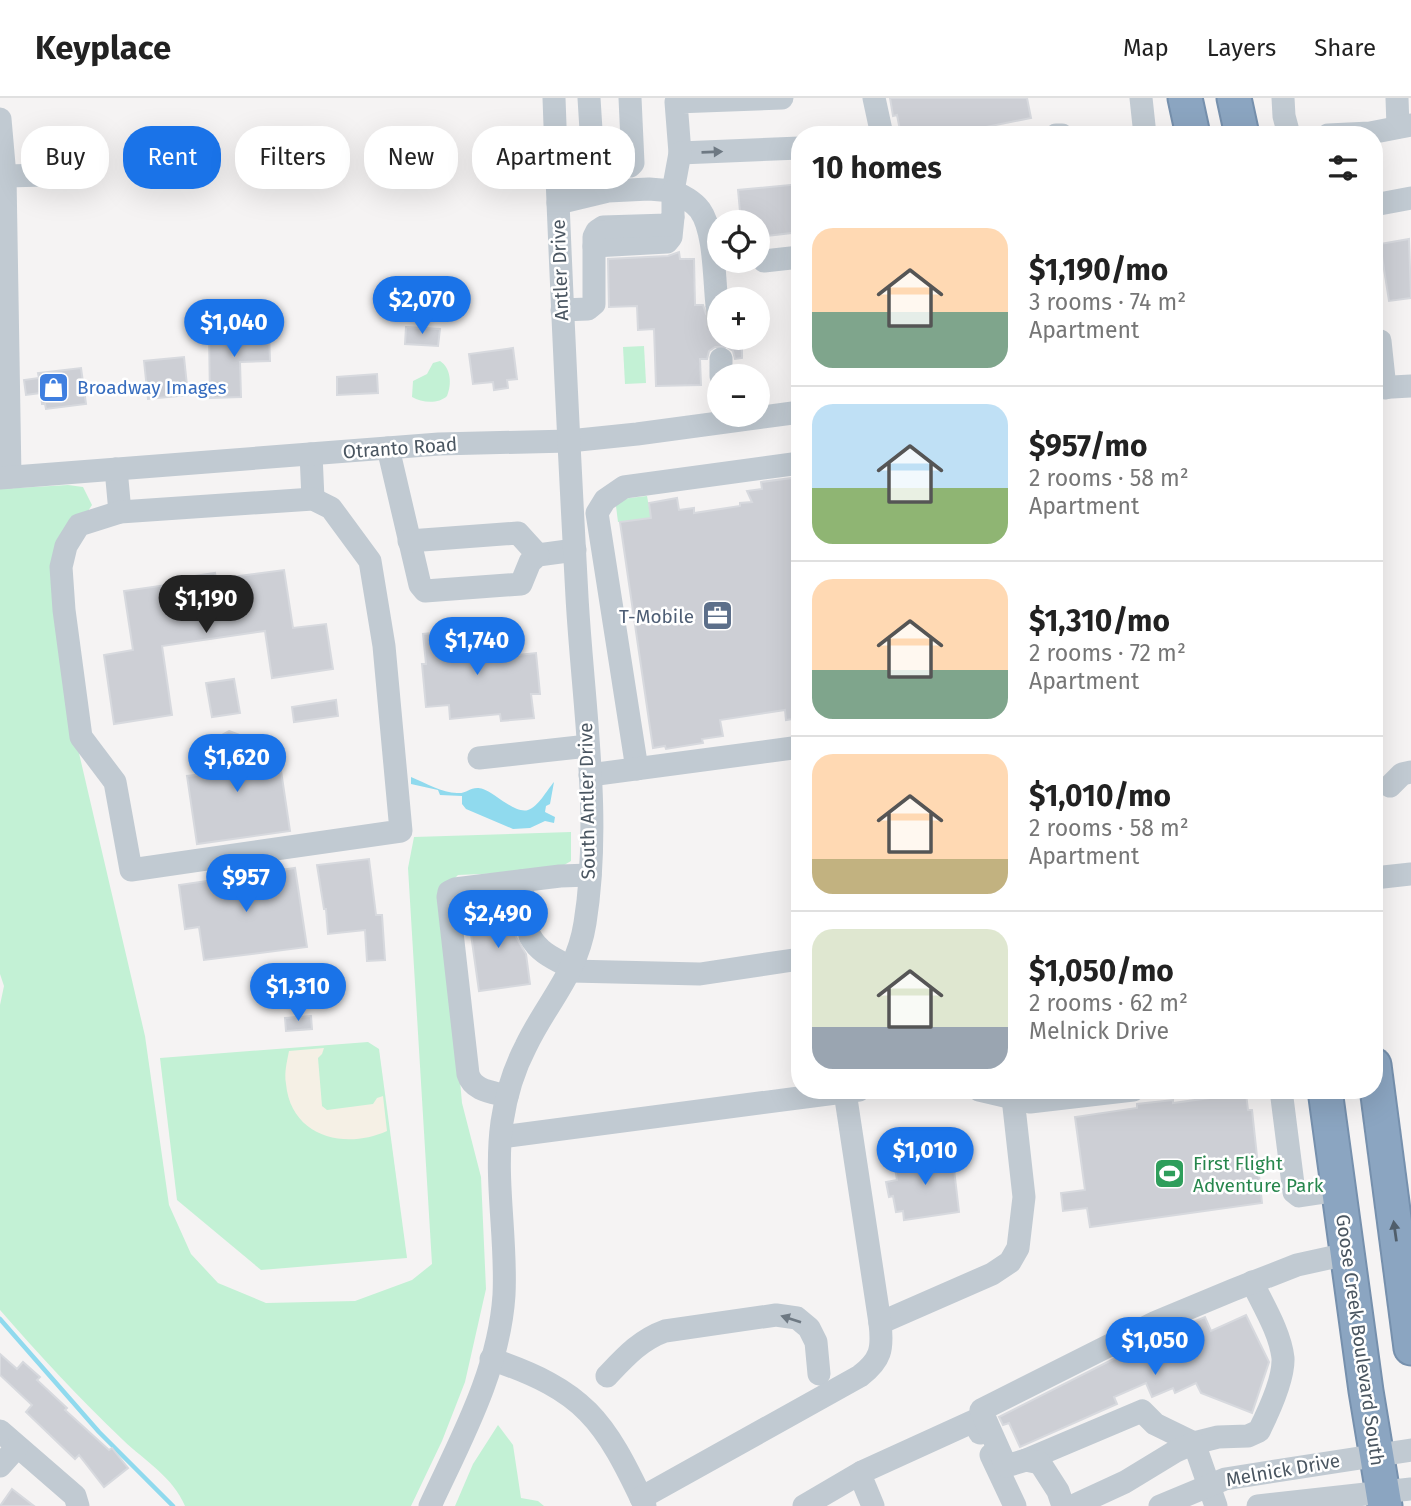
<!DOCTYPE html>
<html lang="en">
<head>
<meta charset="utf-8">
<style>
  :root { --surface:#fff; --page:#f2f2f2; --text:#222; --muted:#767676; --line:#e0e0e0; --accent:#1a73e8 }
  body { margin:0; font-family:"Fira Sans",sans-serif; background:var(--page); color:var(--text); height:100vh; display:flex; flex-direction:column; font-size:26px; white-space:nowrap }
  * { box-sizing:border-box; margin:0 }
  p { font-size:23px; color:var(--muted) }
  .icon { flex:none; width:38px; height:38px; fill:none; stroke:currentColor; stroke-width:2; stroke-linecap:round; stroke-linejoin:round }
  .map { position:relative; flex:1; overflow:hidden }
  .side { position:absolute; left:791px; top:28px; width:592px; height:973px; display:flex; flex-direction:column; background:var(--surface); border-radius:28px; box-shadow:0 7px 28px #0002 }
  .side>* { flex:none }
  .banner { position:absolute; left:21px; top:28px; width:665px; height:63px; display:flex; gap:14px }
  .fabs { position:absolute; left:707px; top:112px; display:grid; gap:14px }
  .fabs a { display:grid; place-items:center; width:63px; height:63px; border-radius:50%; background:var(--surface); box-shadow:0 7px 28px #0002; font-size:35px }
  .price { position:absolute; translate:-50% -60px; padding:0 16px; border-radius:24px; background:var(--accent); color:#fff; font-size:23px; line-height:46px; filter:drop-shadow(0 2px 4px #0008) }
  .price::after { content:''; position:absolute; left:50%; top:42px; width:21px; height:16px; margin-left:-10px; background:inherit; clip-path:polygon(0 0,100% 0,50% 100%) }
  .price.selected { background:#222; color:#fff }
  ul { padding:0; list-style:none }
  li { display:flex; align-items:center; gap:21px; height:175px; padding:0 21px }
  li+li { border-top:2px solid var(--line) }
  li span { display:grid; place-items:center; flex:none; width:196px; height:140px; border-radius:21px; color:#555 }
  li>.icon { margin-inline-start:auto }
  span .icon { width:84px; height:84px; fill:#fffc; stroke-width:1 }
  li b { font-size:30px }
  h2 { display:flex; justify-content:space-between; align-items:center; height:84px; padding:0 21px; font-size:30px }
  .pill { padding:0 24px; border-radius:28px; background:var(--surface); box-shadow:0 7px 28px #0002; font-size:24px; line-height:63px }
  .pill.selected { background:var(--accent); color:#fff }
  header { display:flex; align-items:center; gap:42px; box-sizing:border-box; height:98px; padding:0 35px; background:var(--surface); border-bottom:2px solid var(--line) }
  header strong { font-size:33px }
  nav { display:flex; gap:38px; margin-inline-start:auto; font-size:24px }
  .map>svg:first-child { display:block }
  .green { fill:#c3f1d5 }
  .sand { fill:#f5f0e5 }
  .water { fill:#90daee }
  .lines { fill:none; stroke-linecap:round; stroke-linejoin:round }
  .stream { stroke:#90daee; stroke-width:4.5 }
  .building { fill:#cdcfd5; stroke:#d7d9de; stroke-width:2 }
  .minor-tunnel { stroke:#caccce; stroke-width:23; stroke-dasharray:23 11; stroke-linecap:butt }
  .highway-casing { stroke:#7690ad; stroke-width:37 }
  .minor { stroke:#c1cad2; stroke-width:23 }
  .highway { stroke:#8ba5c1; stroke-width:33 }
  .oneway { fill:#6e7983 }
  .oneway2 { fill:#505e6b }
  .labels { text-anchor:middle; dominant-baseline:central; stroke-width:5; stroke-linejoin:round; paint-order:stroke }
  .street-label { font-size:19px; fill:#4a5661; stroke:#fff }
  .shop-label { font-size:19px; fill:#366cbe; stroke:#fff; text-anchor:start }
  .service-label { font-size:19px; fill:#4e5e75; stroke:#fff; text-anchor:end }
  .leisure-label { font-size:19px; fill:#27864d; stroke:#fff; text-anchor:start }
</style>
</head>
<body>
<header>
<strong>Keyplace</strong>
<nav><a>Map</a><a>Layers</a><a>Share</a></nav>
</header>
<div class="map">
<svg width="1411" height="1408" viewBox="0 0 1411 1408">
  <rect width="100%" height="100%" fill="#f5f3f3"/>
  <g class="green">
    <polygon points="644,248 646,285 625,286 623,249"/>
    <path d="M440,263c11,7 12,23 7,35 -8,8 -25,7 -35,1l1,-16 14,-7 6,-11z"/>
    <path d="M68,387l15,2 9,18 -17,26 -19,46 12,129 77,330 24,169 22,49 27,29 48,20 89,-2 57,-21 20,-16 -24,-396 6,-31 157,-5v29l-17,10 -96,4 -15,15 19,213 19,74 5,112 -21,93 -23,59 -31,65h-226c-12,-29 -40,-45 -62,-66 -43,-41 -84,-85 -123,-130v-305l4,-19 -4,-12v-485z"/>
    <polygon points="647,398 651,420 618,424 616,408 621,401"/>
    <polygon points="368,944 379,951 407,1160 261,1172 177,1102 160,960"/>
    <polygon points="498,1327 513,1347 521,1400 538,1403 544,1408 455,1408 473,1366"/>
  </g>
  <path class="sand" d="M324,950l-2,6 -4,4 4,48 5,4 46,-6 4,-6 6,-2 4,35c-42,19 -96,6 -101,-47 -2,-12 1,-22 3,-33z"/>
  <path class="water" d="M411,679c15,6 31,16 46,16 11,1 14,-8 26,-4 12,4 32,25 45,21 10,-3 19,-20 26,-28l-4,22 -4,2 -1,6 10,5 -1,6 -9,-2 -15,7 -17,1 -47,-20 -4,-5v-8l-22,-1 -2,-5 -27,-6z"/>
  <g class="lines">
    <polyline class="stream" points="0,1221 99,1334 173,1408"/>
  </g>
  <g class="building">
    <polygon points="890,0 1027,0 1031,20 986,29 987,34 971,37 901,37 897,17 893,18"/>
    <polygon points="800,86 800,134 758,139 758,124 741,124 738,92"/>
    <polygon points="1409,141 1411,200 1389,203 1380,146"/>
    <polygon points="679,154 680,161 694,161 695,207 703,207 706,216 712,220 719,221 719,240 742,240 742,260 735,261 733,253 727,249 715,249 709,253 707,261 700,261 701,287 656,288 654,231 638,232 637,208 609,209 608,161 668,158"/>
    <polygon points="406,229 440,231 438,248 405,246"/>
    <polygon points="269,233 270,263 240,264 241,299 210,300 209,234"/>
    <polygon points="513,250 517,281 507,282 508,290 494,292 493,284 473,286 469,256"/>
    <polygon points="184,259 188,297 148,301 144,263"/>
    <polygon points="81,270 86,306 46,311 45,306 42,306 41,295 26,297 24,282 39,280 38,275"/>
    <polygon points="377,276 378,295 337,297 337,279"/>
    <polygon points="800,379 800,620 786,622 785,612 720,622 723,638 702,641 703,645 666,651 665,648 653,650 620,424 651,420 649,405 677,400 679,412 694,410 694,415 740,408 740,405 752,404 747,393 762,391 761,384"/>
    <polygon points="284,472 293,530 326,526 333,571 272,580 265,533 162,548 172,617 114,626 104,557 133,552 124,493 195,483 194,478 215,475 216,481"/>
    <polygon points="475,522 479,561 536,555 540,596 531,596 534,620 501,623 500,616 450,621 449,607 426,609 422,566 426,566 423,536 456,533 455,524"/>
    <polygon points="234,581 240,615 212,619 206,585"/>
    <polygon points="336,602 338,618 294,624 292,609"/>
    <polygon points="229,633 250,641 252,651 259,650 262,669 280,666 290,733 197,746 187,678 205,676 203,658 213,656 211,643"/>
    <polygon points="369,761 376,817 382,817 385,862 367,863 365,832 328,836 326,811 324,811 317,767"/>
    <polygon points="295,770 307,849 204,862 199,829 185,831 179,787"/>
    <polygon points="511,809 515,824 520,829 516,839 526,856 530,886 479,893 468,815"/>
    <polygon points="311,918 312,931 286,933 285,920"/>
    <polygon points="1246,995 1248,1012 1252,1012 1262,1105 1090,1129 1087,1110 1063,1113 1061,1095 1085,1092 1075,1019 1137,1010 1137,1006 1173,1002 1173,1005"/>
    <polygon points="952,1054 959,1114 904,1122 903,1113 896,1114 893,1098 889,1099 886,1084 897,1082 894,1063"/>
    <polygon points="1246,1217 1269,1264 1252,1315 1201,1295 1196,1285 1175,1295 1173,1290 1152,1299 1146,1285 1114,1299 1117,1306 1020,1349 1009,1325 1003,1327 999,1319 1159,1238 1205,1219 1211,1233"/>
    <polygon points="0,1256 17,1271 23,1264 40,1279 37,1282 67,1310 65,1312 109,1352 112,1350 128,1370 104,1389 79,1357 75,1361 26,1314 32,1307 0,1277"/>
    <polygon points="12,1391 34,1408 0,1408"/>
  </g>
  <g class="lines">
    <polyline class="minor-tunnel" points="717,207 719,239"/>
    <defs>
      <g id="highway">
        <polyline points="1185,0 1193,37"/>
        <polyline points="1234,0 1242,37"/>
        <polyline points="1374,967 1411,1250"/>
        <polyline points="1325,992 1366,1293 1385,1408"/>
      </g>
    </defs>
    <use href="#highway" class="highway-casing"/>
    <g class="minor">
      <polyline points="589,0 593,64 598,68 630,68 633,65 630,0"/>
      <polyline points="782,0 676,4 680,55 800,50"/>
      <polyline points="874,0 882,37"/>
      <polyline points="1141,0 1145,37"/>
      <polyline points="1283,0 1284,18 1289,37"/>
      <polyline points="1397,0 1398,29"/>
      <polyline points="0,21 5,78 10,379"/>
      <polyline points="1056,37 1062,37"/>
      <polyline points="1328,37 1370,35 1411,27"/>
      <polyline points="5,78 88,76"/>
      <polyline points="558,105 608,93 649,91 673,93 680,55"/>
      <polyline points="1374,107 1411,100"/>
      <polyline points="594,148 667,144 671,139 673,119"/>
      <polyline points="764,163 800,159"/>
      <path d="M562,212l26,-1 6,-5v-67l3,-6 6,-4 64,-2 6,-8v-26c10,5 20,10 27,19 15,21 14,69 17,95"/>
      <polyline points="1374,241 1380,243 1385,290"/>
      <polyline points="721,261 721,278"/>
      <polyline points="1374,290 1411,288"/>
      <polyline points="388,350 420,487 425,493 521,486 530,464 538,457 575,452"/>
      <polyline points="311,356 313,401"/>
      <polyline points="116,371 120,414"/>
      <polyline points="0,380 439,346 569,343 637,336 800,314"/>
      <polygon points="313,401 331,410 370,463 384,548 401,733 131,772 115,684 81,639 64,512 61,469 66,448 79,427 120,414"/>
      <polyline points="409,443 518,435 538,457"/>
      <polyline points="479,660 588,648"/>
      <polyline points="637,671 597,415 605,402 624,389 800,365"/>
      <polyline points="590,677 800,649"/>
      <polyline points="1390,688 1402,676 1411,674"/>
      <polyline points="1374,780 1411,776"/>
      <polyline points="521,783 526,816"/>
      <path d="M530,838c9,17 25,23 42,32"/>
      <polyline points="571,873 700,876 800,861"/>
      <polyline points="979,992 1030,1004 1133,992"/>
      <polyline points="1281,992 1294,1094 1299,1098 1339,1092"/>
      <path d="M507,998c-15,-4 -34,-5 -39,-22l-20,-177 1,-5 6,-3 105,-13 30,-1"/>
      <polyline points="501,1039 859,992"/>
      <polyline points="880,1225 992,1176 1010,1164 1018,1150 1024,1099 1013,1000"/>
      <path d="M491,1261c94,32 113,60 154,147"/>
      <path d="M607,1278c18,-19 33,-36 58,-45l111,-16 21,3 12,10 7,14 3,32"/>
      <polyline points="0,1333 75,1398 78,1408"/>
      <polyline points="991,1357 1015,1408"/>
      <path d="M1026,1362l116,-49 13,13 39,19 24,-6 30,-1 11,-5c9,-18 25,-53 24,-73 -3,-26 -20,-53 -31,-76"/>
      <polyline points="0,1368 17,1349"/>
      <path d="M641,1400l219,-122c21,-16 23,-27 20,-53l-35,-231"/>
      <path d="M430,1408c31,-67 69,-135 74,-211 3,-57 -10,-116 -2,-173 4,-27 12,-53 24,-76 21,-44 51,-72 59,-123 17,-106 -2,-219 -8,-326 -9,-166 -17,-332 -23,-499"/>
      <polyline points="804,1408 862,1374"/>
      <polyline points="873,1408 861,1379 862,1374 974,1323 980,1335 989,1332"/>
      <polyline points="1063,1408 1058,1393 1040,1365 1026,1362 1006,1368 981,1312 1156,1224 1233,1192 1297,1167 1347,1156"/>
      <polyline points="1073,1408 1125,1384 1176,1353 1194,1345 1216,1408"/>
      <polyline points="1160,1408 1225,1381 1411,1352"/>
      <polyline points="1258,1408 1411,1391"/>
    </g>
    <use href="#highway" class="highway"/>
  </g>
  <defs><path id="oneway-solid" d="M-6-.8H1V-3.2L6.5 0L1 3.2V.8H-6Z" transform="scale(1.75)"/></defs>
  <g class="oneway">
    <use href="#oneway-solid" transform="translate(712 54) rotate(-2)"/>
    <use href="#oneway-solid" transform="translate(791 1221) rotate(-162)"/>
  </g>
  <use class="oneway2" href="#oneway-solid" transform="translate(1395 1133) rotate(-98)"/>
  <defs>
    <symbol id="shop-square" viewBox="-11 -11 22 22"><rect x="-9" y="-9" width="18" height="18" rx="4" fill="#3f7fe0" stroke="#fff"/><path d="M-5-2.5h2.3a2.7 3.5 0 0 1 5.4 0H5L5.5 6h-11ZM-1.5-2.5h3a1.5 2.3 0 0 0-3 0Z" fill="#fff"/></symbol>
    <symbol id="office-square" viewBox="-11 -11 22 22"><rect x="-9" y="-9" width="18" height="18" rx="4" fill="#5c6f8a" stroke="#fff"/><path d="M-6-3h4V-5.5h4V-3h4V5H-6ZM-1-4.5V-3h2v-1.5ZM-6 0V1H6V0Z" fill="#fff"/></symbol>
    <symbol id="stadium-square" viewBox="-11 -11 22 22"><rect x="-9" y="-9" width="18" height="18" rx="4" fill="#2e9e5b" stroke="#fff"/><path d="M0-5a6.5 5 0 1 0 0 10a6.5 5 0 1 0 0-10ZM-3.5-1.8h7v3.6h-7Z" fill="#fff"/></symbol>
  </defs>
  <g fill-rule="evenodd">
    <use href="#shop-square" x="36" y="272" width="35" height="35"/>
    <use href="#office-square" x="700" y="500" width="35" height="35"/>
    <use href="#stadium-square" x="1152" y="1058" width="35" height="35"/>
  </g>
  <g class="labels">
    <g class="street-label">
      <text transform="translate(560 172) rotate(-92)">Antler Drive</text>
      <text transform="translate(400 350) rotate(-4)">Otranto Road</text>
      <text transform="translate(587 703) rotate(-91)">South Antler Drive</text>
      <text transform="translate(1360 1242) rotate(82)">Goose Creek Boulevard South</text>
      <text transform="translate(1283 1372) rotate(-10)">Melnick Drive</text>
    </g>
    <g class="shop-label">
      <text x="77" y="289">Broadway Images</text>
    </g>
    <g class="service-label">
      <text x="694" y="518">T-Mobile</text>
    </g>
    <g class="leisure-label">
      <text x="1193" y="1065">First Flight<tspan x="1193" dy="22">Adventure Park</tspan></text>
    </g>
  </g>
</svg>
<div class="fabs">
<a><svg class="icon" aria-label="locate" viewBox="0 0 24 24"><circle cx="12" cy="12" r="6"/><path d="M12 2v4M12 18v4M2 12h4M18 12h4"/></svg></a>
<a>+</a>
<a>−</a>
</div>
<b class="price" style="left:422px;top:238px">$2,070</b>
<b class="price" style="left:234px;top:261px">$1,040</b>
<b class="price selected" style="left:206px;top:537px">$1,190</b>
<b class="price" style="left:477px;top:579px">$1,740</b>
<b class="price" style="left:237px;top:696px">$1,620</b>
<b class="price" style="left:246px;top:816px">$957</b>
<b class="price" style="left:498px;top:852px">$2,490</b>
<b class="price" style="left:298px;top:925px">$1,310</b>
<b class="price" style="left:925px;top:1089px">$1,010</b>
<b class="price" style="left:1155px;top:1279px">$1,050</b>
<div class="banner">
<a class="pill">Buy</a>
<a class="pill selected">Rent</a>
<a class="pill">Filters</a>
<a class="pill">New</a>
<a class="pill">Apartment</a>
</div>
<section class="side">
<h2>10 homes<svg class="icon" aria-label="filters" viewBox="0 0 24 24"><path d="M4 7h16M4 17h16"/><circle cx="9" cy="7" r="2"/><circle cx="15" cy="17" r="2"/></svg></h2>
<ul>
<li><span style="background:linear-gradient(#ffd9b3 60%,#7fa58c 0)"><svg class="icon" aria-label="home" viewBox="0 0 24 24"><path d="M3 11l9-7 9 7M6 9v11h12V9"/></svg></span><div><b>$1,190/mo</b><p>3 rooms · 74 m²</p><p>Apartment</p></div></li>
<li><span style="background:linear-gradient(#bfe0f5 60%,#8fb573 0)"><svg class="icon" aria-label="home" viewBox="0 0 24 24"><path d="M3 11l9-7 9 7M6 9v11h12V9"/></svg></span><div><b>$957/mo</b><p>2 rooms · 58 m²</p><p>Apartment</p></div></li>
<li><span style="background:linear-gradient(#ffd9b3 65%,#7fa58c 0)"><svg class="icon" aria-label="home" viewBox="0 0 24 24"><path d="M3 11l9-7 9 7M6 9v11h12V9"/></svg></span><div><b>$1,310/mo</b><p>2 rooms · 72 m²</p><p>Apartment</p></div></li>
<li><span style="background:linear-gradient(#ffd9b3 75%,#c2b280 0)"><svg class="icon" aria-label="home" viewBox="0 0 24 24"><path d="M3 11l9-7 9 7M6 9v11h12V9"/></svg></span><div><b>$1,010/mo</b><p>2 rooms · 58 m²</p><p>Apartment</p></div></li>
<li><span style="background:linear-gradient(#dfe7d0 70%,#9aa5b1 0)"><svg class="icon" aria-label="home" viewBox="0 0 24 24"><path d="M3 11l9-7 9 7M6 9v11h12V9"/></svg></span><div><b>$1,050/mo</b><p>2 rooms · 62 m²</p><p>Melnick Drive</p></div></li>
</ul>
</section>
</div>
</body>
</html>
